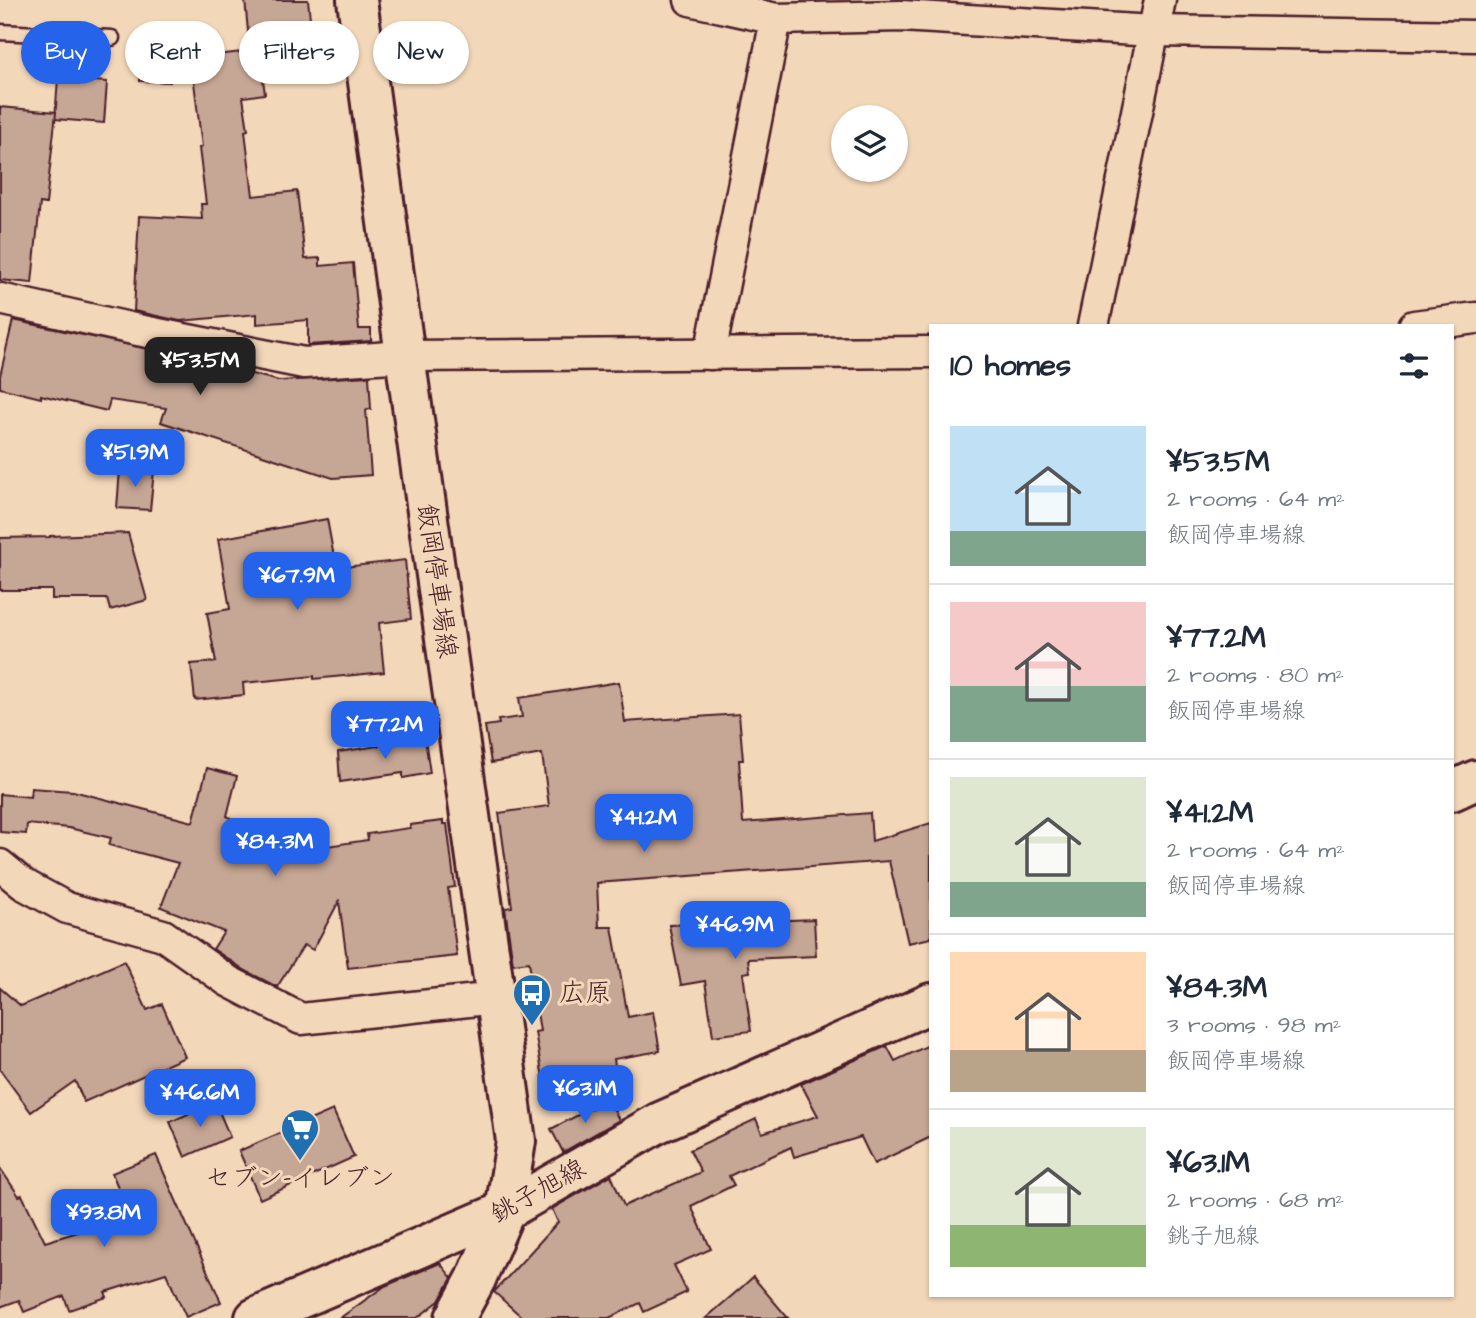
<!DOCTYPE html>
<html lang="en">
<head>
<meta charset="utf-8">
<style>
  :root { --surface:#fff; --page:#f2f2f3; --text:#1f2937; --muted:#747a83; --line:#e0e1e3; --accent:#2563eb }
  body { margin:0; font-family:"Architects Daughter","Klee One",sans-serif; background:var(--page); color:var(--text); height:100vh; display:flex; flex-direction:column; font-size:26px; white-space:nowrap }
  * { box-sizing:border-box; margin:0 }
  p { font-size:23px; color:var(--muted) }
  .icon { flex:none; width:38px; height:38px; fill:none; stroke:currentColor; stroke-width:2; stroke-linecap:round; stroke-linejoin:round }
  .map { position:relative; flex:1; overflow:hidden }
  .side { position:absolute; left:929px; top:324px; width:525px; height:973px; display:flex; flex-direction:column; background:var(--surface); border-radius:0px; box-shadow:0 2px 5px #0004 }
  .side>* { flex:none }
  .hud { position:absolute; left:21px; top:21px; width:665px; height:63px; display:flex; gap:14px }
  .controls { position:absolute; left:831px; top:105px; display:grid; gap:14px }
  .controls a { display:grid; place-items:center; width:77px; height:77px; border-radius:50%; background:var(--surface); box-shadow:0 2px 5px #0004; font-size:35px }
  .price { position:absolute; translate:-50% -60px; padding:0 16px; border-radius:14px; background:var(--accent); color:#fff; font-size:23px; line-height:46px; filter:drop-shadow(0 2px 4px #0008) }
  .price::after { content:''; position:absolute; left:50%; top:42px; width:21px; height:16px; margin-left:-10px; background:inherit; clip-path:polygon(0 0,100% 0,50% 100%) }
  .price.active { background:#222; color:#fff }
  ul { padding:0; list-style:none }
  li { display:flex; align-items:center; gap:21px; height:175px; padding:0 21px }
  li+li { border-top:2px solid var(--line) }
  li span { display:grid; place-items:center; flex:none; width:196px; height:140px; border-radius:0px; color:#555 }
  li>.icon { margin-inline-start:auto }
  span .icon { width:84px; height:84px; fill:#fffc; stroke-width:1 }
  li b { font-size:30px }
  h2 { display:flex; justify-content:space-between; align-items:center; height:84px; padding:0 21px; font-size:30px }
  .chip { padding:0 24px; border-radius:32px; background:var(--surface); box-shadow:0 2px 5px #0004; font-size:24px; line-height:63px }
  .chip.active { background:var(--accent); color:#fff }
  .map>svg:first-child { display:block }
  .building { fill:#c6a694; stroke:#4a1f2b; stroke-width:2 }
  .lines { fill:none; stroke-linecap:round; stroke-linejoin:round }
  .lane-casing { stroke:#4a1f2b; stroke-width:19 }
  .street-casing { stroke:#4a1f2b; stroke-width:35 }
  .secondary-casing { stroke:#4a1f2b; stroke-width:44 }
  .primary-casing { stroke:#4a1f2b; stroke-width:44 }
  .lane { stroke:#f3d7b9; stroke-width:14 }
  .street { stroke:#f3d7b9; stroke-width:30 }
  .secondary { stroke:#f3d7b9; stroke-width:38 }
  .primary { stroke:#f3d7b9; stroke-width:38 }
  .labels { text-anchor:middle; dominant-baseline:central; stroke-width:6; stroke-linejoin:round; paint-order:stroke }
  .street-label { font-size:26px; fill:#4a1f2b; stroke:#f3d7b9 }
  .poi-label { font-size:26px; fill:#4a1f2b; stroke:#f3d7b9; text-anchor:start }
</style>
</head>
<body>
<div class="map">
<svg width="1476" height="1318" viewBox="0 0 1476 1318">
  <rect width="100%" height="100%" fill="#f3d7b9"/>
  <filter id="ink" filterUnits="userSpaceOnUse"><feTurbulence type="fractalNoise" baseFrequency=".0143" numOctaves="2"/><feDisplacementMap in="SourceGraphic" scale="14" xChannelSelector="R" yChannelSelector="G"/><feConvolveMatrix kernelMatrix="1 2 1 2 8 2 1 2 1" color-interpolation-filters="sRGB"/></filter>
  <g filter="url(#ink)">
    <g class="building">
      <polygon points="245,0 308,0 312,37 249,42"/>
      <polygon points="141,47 170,47 170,82 140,81"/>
      <polygon points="259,50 265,94 243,97 248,130 245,131 253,196 297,191 305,259 320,258 320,266 353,263 359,329 371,329 371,341 308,345 308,320 257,324 257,314 180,321 134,311 139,216 202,219 201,204 206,204 199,148 202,147 191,58"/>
      <polygon points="58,78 107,82 104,123 55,119"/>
      <polygon points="0,107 56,112 46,204 40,203 32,283 0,280"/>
      <polygon points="13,320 190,358 279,381 369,376 371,409 366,410 371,475 333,478 161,422 166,408 110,400 107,411 41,395 41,398 0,388 0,376"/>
      <polygon points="120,469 154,471 150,510 117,508"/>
      <polygon points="327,519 336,568 405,560 411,619 379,623 384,672 314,679 314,676 243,683 244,695 195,700 191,664 216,662 207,613 230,609 218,539"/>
      <polygon points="128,533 147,600 110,610 107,599 52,599 52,590 0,590 0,538 50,537 50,536"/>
      <polygon points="619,682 625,722 739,714 743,760 739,760 743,823 870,813 872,841 931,823 931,938 908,943 889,861 597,883 599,927 612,927 628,1017 653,1012 660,1051 614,1059 616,1072 544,1084 535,1032 540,1031 529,962 513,964 505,908 512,907 499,813 549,806 542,754 491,763 485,726 499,724 498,720 522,717 519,698"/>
      <polygon points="425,739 430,773 403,778 403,773 340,782 338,752"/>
      <polygon points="207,768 237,776 227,816 293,851 368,840 367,834 410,828 410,825 443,821 443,824 447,824 455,887 448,888 457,956 348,968 339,901 313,950 304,945 277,987 246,971 213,949 224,932 161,907 178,863 109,845 111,838 69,828 27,824 26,834 0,832 0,794 30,797 31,788 73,791 193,822"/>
      <polygon points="814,919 816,956 748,959 750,972 743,973 751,1031 713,1036 705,981 681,985 669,925"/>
      <polygon points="124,961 147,1010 162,1004 185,1057 84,1102 75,1081 31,1112 0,1070 0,988 21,1006"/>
      <polygon points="931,1044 931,1137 874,1164 861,1137 794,1157 791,1147 729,1176 734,1185 691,1206 711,1249 674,1265 687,1292 644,1312 640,1303 609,1318 523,1318 494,1292 558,1222 552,1209 611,1175 624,1206 701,1172 690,1150 756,1119 762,1133 818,1116 801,1084 887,1046 895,1061"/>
      <polygon points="609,1099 619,1120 563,1152 551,1129"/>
      <polygon points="215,1102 230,1137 185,1157 170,1122"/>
      <polygon points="333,1110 354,1157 260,1199 239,1151"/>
      <polygon points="156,1155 221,1302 186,1317 166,1273 105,1292 107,1297 69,1310 64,1296 24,1312 19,1300 0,1307 0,1168 19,1196 22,1195 45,1242 130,1216 112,1173"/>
      <polygon points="440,1263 452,1278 439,1301 417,1318 340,1318 385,1286"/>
      <polygon points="753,1277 788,1318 706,1318 742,1287"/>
    </g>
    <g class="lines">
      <defs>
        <polyline id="lane" points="0,32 112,38"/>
        <g id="street">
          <polyline points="690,0 776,19 901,16 1153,31 1476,36"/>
          <polyline points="0,299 138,330 304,363 405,356 931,352"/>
          <polyline points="1093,326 1160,0"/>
          <polyline points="1414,326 1476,318"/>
          <polyline points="710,354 776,19"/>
          <polyline points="0,865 23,884 67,908 163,935 228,981 301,1019 496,998"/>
        </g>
        <polyline id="secondary" points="357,0 405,356 516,1141 505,1211 476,1279 455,1318"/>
        <g id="primary">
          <polyline points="1452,791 1476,780"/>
          <polyline points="255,1318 505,1211 658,1123 931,1003"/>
        </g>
      </defs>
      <use href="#lane" class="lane-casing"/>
      <use href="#street" class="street-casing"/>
      <use href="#secondary" class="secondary-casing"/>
      <use href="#primary" class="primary-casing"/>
      <use href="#lane" class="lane"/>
      <use href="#street" class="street"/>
      <use href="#secondary" class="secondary"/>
      <use href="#primary" class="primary"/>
    </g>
  </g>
  <defs>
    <symbol id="bus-pin" viewBox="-11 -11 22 30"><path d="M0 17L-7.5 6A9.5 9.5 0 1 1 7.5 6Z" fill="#1f6fb2" stroke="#f3d7b9"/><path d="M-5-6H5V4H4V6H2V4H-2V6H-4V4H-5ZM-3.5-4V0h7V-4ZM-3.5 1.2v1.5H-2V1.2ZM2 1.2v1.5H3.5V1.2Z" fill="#fff"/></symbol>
    <symbol id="supermarket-pin" viewBox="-11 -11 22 30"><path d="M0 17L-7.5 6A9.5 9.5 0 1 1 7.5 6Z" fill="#1f6fb2" stroke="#f3d7b9"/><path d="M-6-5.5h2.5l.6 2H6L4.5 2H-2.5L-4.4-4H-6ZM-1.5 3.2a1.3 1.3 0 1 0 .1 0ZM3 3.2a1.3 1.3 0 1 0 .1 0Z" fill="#fff"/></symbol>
  </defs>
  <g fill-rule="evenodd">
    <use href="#bus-pin" x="510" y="971" width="44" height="60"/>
    <use href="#supermarket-pin" x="278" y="1106" width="44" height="60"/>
  </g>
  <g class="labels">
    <g class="street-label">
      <text transform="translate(437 581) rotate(82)">飯岡停車場線</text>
      <text transform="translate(538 1191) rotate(-29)">銚子旭線</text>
    </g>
    <g class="poi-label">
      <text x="559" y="993">広原</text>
      <text x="300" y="1178" text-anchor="middle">セブン-イレブン</text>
    </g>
  </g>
</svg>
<div class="controls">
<a><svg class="icon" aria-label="layers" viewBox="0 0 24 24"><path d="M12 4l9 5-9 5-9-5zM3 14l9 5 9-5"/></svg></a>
</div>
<b class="price active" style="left:200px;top:397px">¥53.5M</b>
<b class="price" style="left:135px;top:489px">¥51.9M</b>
<b class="price" style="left:297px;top:612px">¥67.9M</b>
<b class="price" style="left:385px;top:761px">¥77.2M</b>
<b class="price" style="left:644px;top:854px">¥41.2M</b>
<b class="price" style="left:275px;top:878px">¥84.3M</b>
<b class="price" style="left:735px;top:961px">¥46.9M</b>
<b class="price" style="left:585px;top:1125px">¥63.1M</b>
<b class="price" style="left:200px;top:1129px">¥46.6M</b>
<b class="price" style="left:104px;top:1249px">¥93.8M</b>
<div class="hud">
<a class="chip active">Buy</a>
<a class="chip">Rent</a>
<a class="chip">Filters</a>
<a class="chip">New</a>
</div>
<section class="side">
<h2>10 homes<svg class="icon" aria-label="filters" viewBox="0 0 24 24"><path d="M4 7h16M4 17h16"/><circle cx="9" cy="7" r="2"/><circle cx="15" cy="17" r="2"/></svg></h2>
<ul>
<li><span style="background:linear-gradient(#bfe0f5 75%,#7fa58c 0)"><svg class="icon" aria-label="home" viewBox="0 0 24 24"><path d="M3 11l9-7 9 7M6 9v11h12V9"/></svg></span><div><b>¥53.5M</b><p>2 rooms · 64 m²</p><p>飯岡停車場線</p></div></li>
<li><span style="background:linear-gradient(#f6c9c9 60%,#7fa58c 0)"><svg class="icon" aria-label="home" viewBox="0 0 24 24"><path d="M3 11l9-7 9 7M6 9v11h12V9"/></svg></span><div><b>¥77.2M</b><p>2 rooms · 80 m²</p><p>飯岡停車場線</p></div></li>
<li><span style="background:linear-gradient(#dfe7d0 75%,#7fa58c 0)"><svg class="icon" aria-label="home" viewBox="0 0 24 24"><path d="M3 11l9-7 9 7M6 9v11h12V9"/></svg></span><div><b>¥41.2M</b><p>2 rooms · 64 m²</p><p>飯岡停車場線</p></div></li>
<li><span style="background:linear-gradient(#ffd9b3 70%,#b9a48a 0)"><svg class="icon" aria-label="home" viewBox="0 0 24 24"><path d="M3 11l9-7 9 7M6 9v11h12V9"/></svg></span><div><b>¥84.3M</b><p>3 rooms · 98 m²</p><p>飯岡停車場線</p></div></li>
<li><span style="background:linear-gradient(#dfe7d0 70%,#8fb573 0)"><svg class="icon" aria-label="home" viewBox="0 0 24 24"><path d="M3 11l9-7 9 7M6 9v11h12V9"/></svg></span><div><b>¥63.1M</b><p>2 rooms · 68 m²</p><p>銚子旭線</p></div></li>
</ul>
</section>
</div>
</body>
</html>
